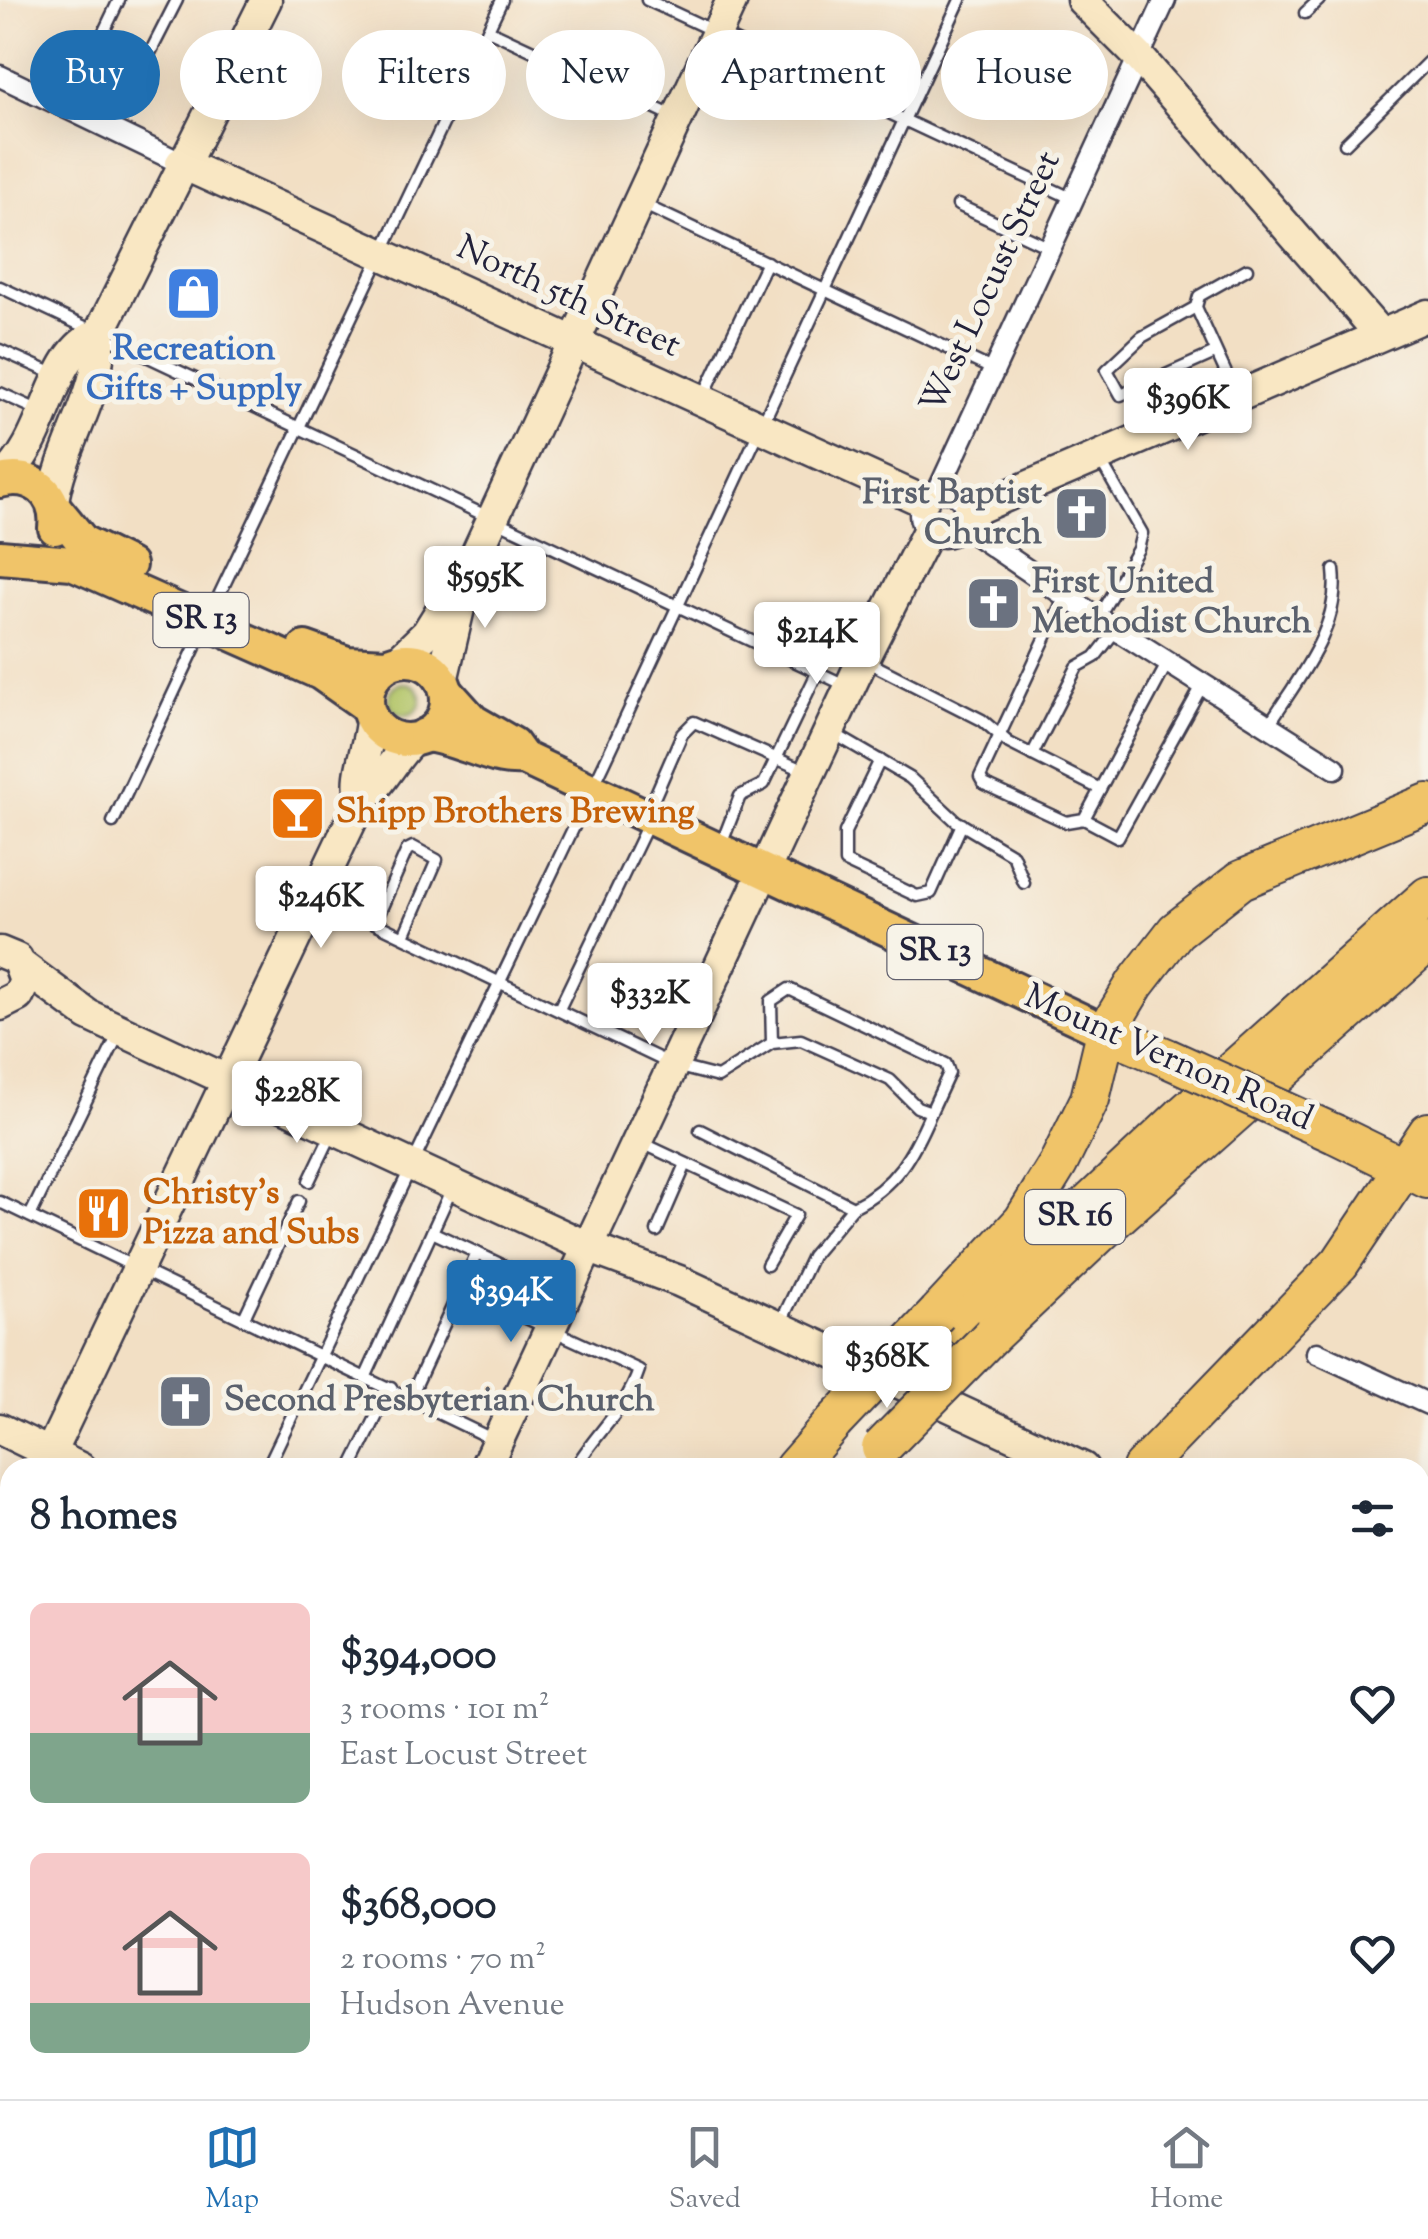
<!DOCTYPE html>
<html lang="en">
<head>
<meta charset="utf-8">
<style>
  :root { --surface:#fff; --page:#f6f6f7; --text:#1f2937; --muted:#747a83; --line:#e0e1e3; --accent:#1f6fb2 }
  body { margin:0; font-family:"Sorts Mill Goudy",serif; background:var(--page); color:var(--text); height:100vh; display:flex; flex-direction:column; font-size:38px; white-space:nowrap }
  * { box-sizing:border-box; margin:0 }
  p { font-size:32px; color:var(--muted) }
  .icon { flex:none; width:55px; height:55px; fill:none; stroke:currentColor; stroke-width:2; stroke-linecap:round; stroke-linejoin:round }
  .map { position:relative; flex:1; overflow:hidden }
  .drawer { position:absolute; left:0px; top:1458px; width:1430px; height:642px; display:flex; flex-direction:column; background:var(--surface); border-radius:30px 30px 0 0; box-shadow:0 10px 40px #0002 }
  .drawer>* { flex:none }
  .banner { position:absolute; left:30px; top:30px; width:1370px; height:90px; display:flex; gap:20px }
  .price { position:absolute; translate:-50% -85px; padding:0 22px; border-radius:10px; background:#fff; color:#222; font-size:32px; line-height:65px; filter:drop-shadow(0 2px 5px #0008) }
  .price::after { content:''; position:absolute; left:50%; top:60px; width:30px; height:22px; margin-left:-15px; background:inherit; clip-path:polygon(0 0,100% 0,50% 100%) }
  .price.current { background:var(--accent); color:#fff }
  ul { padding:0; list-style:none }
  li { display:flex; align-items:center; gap:30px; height:250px; padding:0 30px }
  li span { display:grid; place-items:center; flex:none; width:280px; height:200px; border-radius:15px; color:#555 }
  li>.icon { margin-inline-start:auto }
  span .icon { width:120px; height:120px; fill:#fffc; stroke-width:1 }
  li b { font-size:42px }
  h2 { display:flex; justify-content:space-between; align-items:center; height:120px; padding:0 30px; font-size:42px }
  .pill { padding:0 35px; border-radius:45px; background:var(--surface); box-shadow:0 10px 40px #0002; font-size:35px; line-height:90px }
  .pill.current { background:var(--accent); color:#fff }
  .tabs { display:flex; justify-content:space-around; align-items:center; height:140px; border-top:2px solid var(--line); background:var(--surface); font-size:28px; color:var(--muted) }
  .tabs a { display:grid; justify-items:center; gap:5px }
  .tabs .current { color:var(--accent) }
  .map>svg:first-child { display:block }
  .green { fill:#b2c568; stroke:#6a7452; stroke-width:2.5 }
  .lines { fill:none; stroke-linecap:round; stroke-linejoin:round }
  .lane-casing { stroke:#413e50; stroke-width:15 }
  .street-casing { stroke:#413e50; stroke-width:25 }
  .secondary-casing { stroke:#413e50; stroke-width:35 }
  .primary-casing { stroke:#413e50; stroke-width:38 }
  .highway-casing { stroke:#413e50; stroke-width:42 }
  .lane { stroke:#fff; stroke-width:10 }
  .street { stroke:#fff; stroke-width:20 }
  .secondary { stroke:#f9e7c3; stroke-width:30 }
  .primary { stroke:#f0c469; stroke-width:32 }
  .highway { stroke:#f0c469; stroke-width:38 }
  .highway-bridge-casing { stroke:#413e50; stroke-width:42; stroke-linecap:butt }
  .highway-bridge { stroke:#f0c469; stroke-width:38 }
  .labels { text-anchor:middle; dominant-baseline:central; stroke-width:10; stroke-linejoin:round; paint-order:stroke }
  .shield { fill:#f7f3e8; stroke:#62616f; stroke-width:2.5 }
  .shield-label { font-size:32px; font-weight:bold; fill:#22223b }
  .street-label { font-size:35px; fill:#22223b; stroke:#f7f3e8 }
  .shop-label { font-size:35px; font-weight:bold; fill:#366cbe; stroke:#f7f3e8 }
  .worship-label { font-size:35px; font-weight:bold; fill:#5b616d; stroke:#f7f3e8; text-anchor:start }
  .food-label { font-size:35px; font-weight:bold; fill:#c56008; stroke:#f7f3e8; text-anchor:start }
</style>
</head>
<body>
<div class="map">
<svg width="1428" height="2099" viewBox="0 0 1428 2099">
  <rect width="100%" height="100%" fill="#f7f3e8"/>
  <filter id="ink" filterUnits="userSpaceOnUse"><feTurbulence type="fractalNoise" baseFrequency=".01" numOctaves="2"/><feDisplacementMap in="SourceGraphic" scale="20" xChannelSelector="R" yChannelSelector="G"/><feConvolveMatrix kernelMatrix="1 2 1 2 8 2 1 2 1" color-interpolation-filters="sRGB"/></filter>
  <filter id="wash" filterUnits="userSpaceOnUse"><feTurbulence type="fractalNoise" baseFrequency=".0048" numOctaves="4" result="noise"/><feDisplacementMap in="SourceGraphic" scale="40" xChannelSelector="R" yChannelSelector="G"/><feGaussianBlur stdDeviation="2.25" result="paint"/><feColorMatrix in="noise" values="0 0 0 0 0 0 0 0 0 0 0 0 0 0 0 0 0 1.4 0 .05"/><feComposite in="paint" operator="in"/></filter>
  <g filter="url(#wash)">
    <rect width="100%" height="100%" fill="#f2dfc4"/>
    <circle class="green" cx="405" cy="699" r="16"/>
  </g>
  <g filter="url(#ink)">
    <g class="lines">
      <defs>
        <g id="lane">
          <polyline points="647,0 1071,198"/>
          <polyline points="1305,13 1319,0"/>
          <polyline points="488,30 675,117"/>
          <polyline points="83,75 128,96 177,0"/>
          <polyline points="67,109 119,0"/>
          <polyline points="1345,144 1428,62"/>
          <polyline points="640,203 992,369"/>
          <polyline points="958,205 1048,247"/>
          <polyline points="0,287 845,685"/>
          <polyline points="1196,307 1142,337 1107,370 1121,395 1215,353"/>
          <polyline points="0,350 54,374"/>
          <polyline points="0,393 40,411"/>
          <polyline points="1235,393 1196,307 1199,296 1247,269"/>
          <polyline points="703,397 767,262"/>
          <polyline points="1066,594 980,777 984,784 1066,822 1084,819 1168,662"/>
          <polyline points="214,606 502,0"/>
          <polyline points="1098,618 1138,549 1142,533 1100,460"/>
          <polyline points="864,660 982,720 1009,743 1100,789"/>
          <path d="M1268,726c30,-48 73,-97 66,-156"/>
          <polyline points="831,732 910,778 956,821 1013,855 1024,883"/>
          <polyline points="1032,755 1077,667 1095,657 1116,630"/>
          <polyline points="880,760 845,832 845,862 917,896 931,893 962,824"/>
          <polyline points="648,812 682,734 694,722 805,771"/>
          <polyline points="1084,819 1118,837 1203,684"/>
          <polyline points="113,822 204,628"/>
          <polyline points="721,845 740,796 764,784 817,673"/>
          <polyline points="320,897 675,1066 718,1077 772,1043 801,1040 890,1080 917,1107 931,1112 949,1073 946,1064 789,989 771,1001 772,1043"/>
          <polyline points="375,923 407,850 413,847 437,860 404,936"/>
          <polyline points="559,1009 648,824"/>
          <path d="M700,1130l153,77c43,-21 60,-53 78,-95"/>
          <polyline points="640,1142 796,1215 767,1265"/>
          <polyline points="309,1181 333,1131"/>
          <polyline points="0,1202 494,1440"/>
          <polyline points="30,1216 118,1035"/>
          <polyline points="657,1231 686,1164"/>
          <polyline points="432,1232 477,1253"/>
          <polyline points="244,1318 299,1201"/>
          <polyline points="780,1324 812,1256 853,1207"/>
          <polyline points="366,1376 453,1186"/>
          <path d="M411,1396l66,-143 42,20 -15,35 135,62c-13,40 -44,63 -64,98"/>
          <polyline points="267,1468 605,762 960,0"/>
          <polyline points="351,1468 391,1387"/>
          <polyline points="1420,1544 1428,1526"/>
          <polyline points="0,1659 10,1664"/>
          <polyline points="1420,1806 1428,1810"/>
          <polyline points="0,1840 10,1819"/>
        </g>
        <g id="street">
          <polyline points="0,76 181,163"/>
          <polyline points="939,489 1165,0"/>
          <circle cx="943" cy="514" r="23"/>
          <polyline points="964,527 1098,618 1335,768"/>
          <polyline points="1317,1353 1428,1404"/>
          <polyline points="1420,1968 1428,1972"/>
        </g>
        <g id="secondary">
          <polyline points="1082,0 1138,56 1380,334"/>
          <polyline points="181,163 923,501"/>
          <polyline points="99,334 266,0"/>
          <path d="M1,480c50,-41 46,-127 98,-146"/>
          <path d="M53,502c8,-57 50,-111 46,-168"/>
          <polyline points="969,512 1428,315"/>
          <polyline points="398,661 427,633 455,588"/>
          <polyline points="442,681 467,574 732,0"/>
          <path d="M362,798c-9,-20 9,-55 9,-80"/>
          <polyline points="0,952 17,959 25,981 18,996 0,1005"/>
          <polyline points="22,966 88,1015 199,1067 590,1248 679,1281 1083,1468"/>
          <polyline points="0,1429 80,1468"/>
          <path d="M43,1468l319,-670c17,-8 33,-43 51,-58"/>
          <polyline points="485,1468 863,659 929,529"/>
          <polyline points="0,1558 10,1537"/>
          <polyline points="1420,1630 1428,1634"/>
          <polyline points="0,1885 10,1890"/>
        </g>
        <g id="primary">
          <path d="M0,481c33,-9 59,13 55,47"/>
          <polyline points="55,508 83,542 129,565"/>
          <polyline points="0,557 72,563 320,673 367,706"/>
          <polyline points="305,648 347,663 387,665"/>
          <circle cx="407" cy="700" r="40"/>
          <polyline points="446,691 473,721 513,744 523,758"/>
          <path d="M425,735c35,3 64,26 98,23l583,274"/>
        </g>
        <g id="highway">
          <polyline points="1106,1032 1167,1058"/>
          <polyline points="1335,1134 1427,1179"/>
          <polyline points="938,1313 1023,1221 1058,1164 1090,1099 1106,1032 1135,984 1176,931 1241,880 1428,803"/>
          <polyline points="960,1325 1181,1117 1428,896"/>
          <polyline points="992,1335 1115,1219 1428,942"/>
          <polyline points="794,1468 834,1422"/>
          <polyline points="1142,1468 1340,1263 1428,1132"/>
          <polyline points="228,2099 237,2090"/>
          <polyline points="271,2099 280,2090"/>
        </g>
      </defs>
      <use href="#lane" class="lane-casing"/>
      <use href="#street" class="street-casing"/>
      <use href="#secondary" class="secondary-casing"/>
      <use href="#primary" class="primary-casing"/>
      <use href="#highway" class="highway-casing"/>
      <use href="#lane" class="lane"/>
      <use href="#street" class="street"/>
      <use href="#secondary" class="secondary"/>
      <use href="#primary" class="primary"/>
      <use href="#highway" class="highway"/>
      <defs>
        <g id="highway-bridge">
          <polyline points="1167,1058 1335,1134"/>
          <polyline points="834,1422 938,1313"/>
          <polyline points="881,1448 992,1335"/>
        </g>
      </defs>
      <use href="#highway-bridge" class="highway-bridge-casing"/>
      <use href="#highway-bridge" class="highway-bridge"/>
    </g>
  </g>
  <defs>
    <symbol id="shop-square" viewBox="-11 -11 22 22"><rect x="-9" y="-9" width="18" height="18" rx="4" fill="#3f7fe0" stroke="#f7f3e8"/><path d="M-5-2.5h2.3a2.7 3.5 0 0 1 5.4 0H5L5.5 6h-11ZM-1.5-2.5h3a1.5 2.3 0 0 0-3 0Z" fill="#fff"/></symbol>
    <symbol id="church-square" viewBox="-11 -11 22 22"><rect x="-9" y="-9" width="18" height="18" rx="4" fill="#6b7280" stroke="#f7f3e8"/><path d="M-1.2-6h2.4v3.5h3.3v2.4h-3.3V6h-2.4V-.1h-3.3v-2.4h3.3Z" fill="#fff"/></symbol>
    <symbol id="bar-square" viewBox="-11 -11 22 22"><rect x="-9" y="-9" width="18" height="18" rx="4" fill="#e8710a" stroke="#f7f3e8"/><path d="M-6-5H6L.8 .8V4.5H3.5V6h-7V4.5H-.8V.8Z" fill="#fff"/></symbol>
    <symbol id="restaurant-square" viewBox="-11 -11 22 22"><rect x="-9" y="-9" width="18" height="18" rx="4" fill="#e8710a" stroke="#f7f3e8"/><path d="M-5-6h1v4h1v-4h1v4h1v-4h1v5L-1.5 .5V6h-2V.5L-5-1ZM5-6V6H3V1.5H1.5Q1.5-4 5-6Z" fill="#fff"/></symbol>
  </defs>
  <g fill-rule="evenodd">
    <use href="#shop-square" x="162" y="262" width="63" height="63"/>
    <use href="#church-square" x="1050" y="482" width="63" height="63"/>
    <use href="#church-square" x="962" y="572" width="63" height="63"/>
    <use href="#bar-square" x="266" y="782" width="63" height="63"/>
    <use href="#restaurant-square" x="72" y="1182" width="63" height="63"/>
    <use href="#church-square" x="154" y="1370" width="63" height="63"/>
  </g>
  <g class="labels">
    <g class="shield">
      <rect x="153.5" y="593" width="95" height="54" rx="8"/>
      <rect x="887.5" y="925" width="95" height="54" rx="8"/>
      <rect x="1025" y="1190" width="100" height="54" rx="8"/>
    </g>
    <g class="shield-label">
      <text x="201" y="620">SR 13</text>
      <text x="935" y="952">SR 13</text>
      <text x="1075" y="1217">SR 16</text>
    </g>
    <g class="street-label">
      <text transform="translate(992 283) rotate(-65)">West Locust Street</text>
      <text transform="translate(568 298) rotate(25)">North 5th Street</text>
      <text transform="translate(1168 1059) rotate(24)">Mount Vernon Road</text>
    </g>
    <g class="shop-label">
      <text x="194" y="350">Recreation<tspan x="194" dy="40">Gifts + Supply</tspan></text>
    </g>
    <g class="worship-label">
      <text x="1042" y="494" text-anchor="end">First Baptist<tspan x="1042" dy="40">Church</tspan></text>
      <text x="1032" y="583">First United<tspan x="1032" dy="40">Methodist Church</tspan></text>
      <text x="224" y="1401">Second Presbyterian Church</text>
    </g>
    <g class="food-label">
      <text x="336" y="813">Shipp Brothers Brewing</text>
      <text x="143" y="1194">Christy's<tspan x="143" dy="40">Pizza and Subs</tspan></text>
    </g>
  </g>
</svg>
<b class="price" style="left:1188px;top:453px">$396K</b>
<b class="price" style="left:485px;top:631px">$595K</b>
<b class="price" style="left:817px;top:687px">$214K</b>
<b class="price" style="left:321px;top:951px">$246K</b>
<b class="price" style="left:650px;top:1048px">$332K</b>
<b class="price" style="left:297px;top:1146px">$228K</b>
<b class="price current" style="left:511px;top:1345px">$394K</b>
<b class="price" style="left:887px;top:1411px">$368K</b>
<div class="banner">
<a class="pill current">Buy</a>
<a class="pill">Rent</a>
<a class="pill">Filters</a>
<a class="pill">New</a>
<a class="pill">Apartment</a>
<a class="pill">House</a>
</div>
<section class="drawer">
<h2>8 homes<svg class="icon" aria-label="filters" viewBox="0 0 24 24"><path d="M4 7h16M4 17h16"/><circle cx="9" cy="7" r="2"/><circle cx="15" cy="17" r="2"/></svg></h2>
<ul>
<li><span style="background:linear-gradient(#f6c9c9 65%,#7fa58c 0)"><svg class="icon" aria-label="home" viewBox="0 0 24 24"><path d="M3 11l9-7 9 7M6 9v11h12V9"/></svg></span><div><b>$394,000</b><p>3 rooms · 101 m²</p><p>East Locust Street</p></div><svg class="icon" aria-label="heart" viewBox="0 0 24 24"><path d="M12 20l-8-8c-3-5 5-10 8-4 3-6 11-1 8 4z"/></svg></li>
<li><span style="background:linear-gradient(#f6c9c9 75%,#7fa58c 0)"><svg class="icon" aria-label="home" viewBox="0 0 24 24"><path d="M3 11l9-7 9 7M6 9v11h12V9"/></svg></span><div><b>$368,000</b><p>2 rooms · 70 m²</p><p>Hudson Avenue</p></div><svg class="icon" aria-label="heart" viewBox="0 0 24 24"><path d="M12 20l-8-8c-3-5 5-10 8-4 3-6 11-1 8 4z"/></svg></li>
</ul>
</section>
</div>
<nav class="tabs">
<a class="current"><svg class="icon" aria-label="map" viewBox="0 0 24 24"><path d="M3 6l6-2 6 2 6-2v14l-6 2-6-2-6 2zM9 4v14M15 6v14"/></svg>Map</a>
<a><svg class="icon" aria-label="saved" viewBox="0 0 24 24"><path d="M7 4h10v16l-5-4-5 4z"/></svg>Saved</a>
<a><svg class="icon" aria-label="home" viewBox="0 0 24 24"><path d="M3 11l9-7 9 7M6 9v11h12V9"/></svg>Home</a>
</nav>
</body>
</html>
